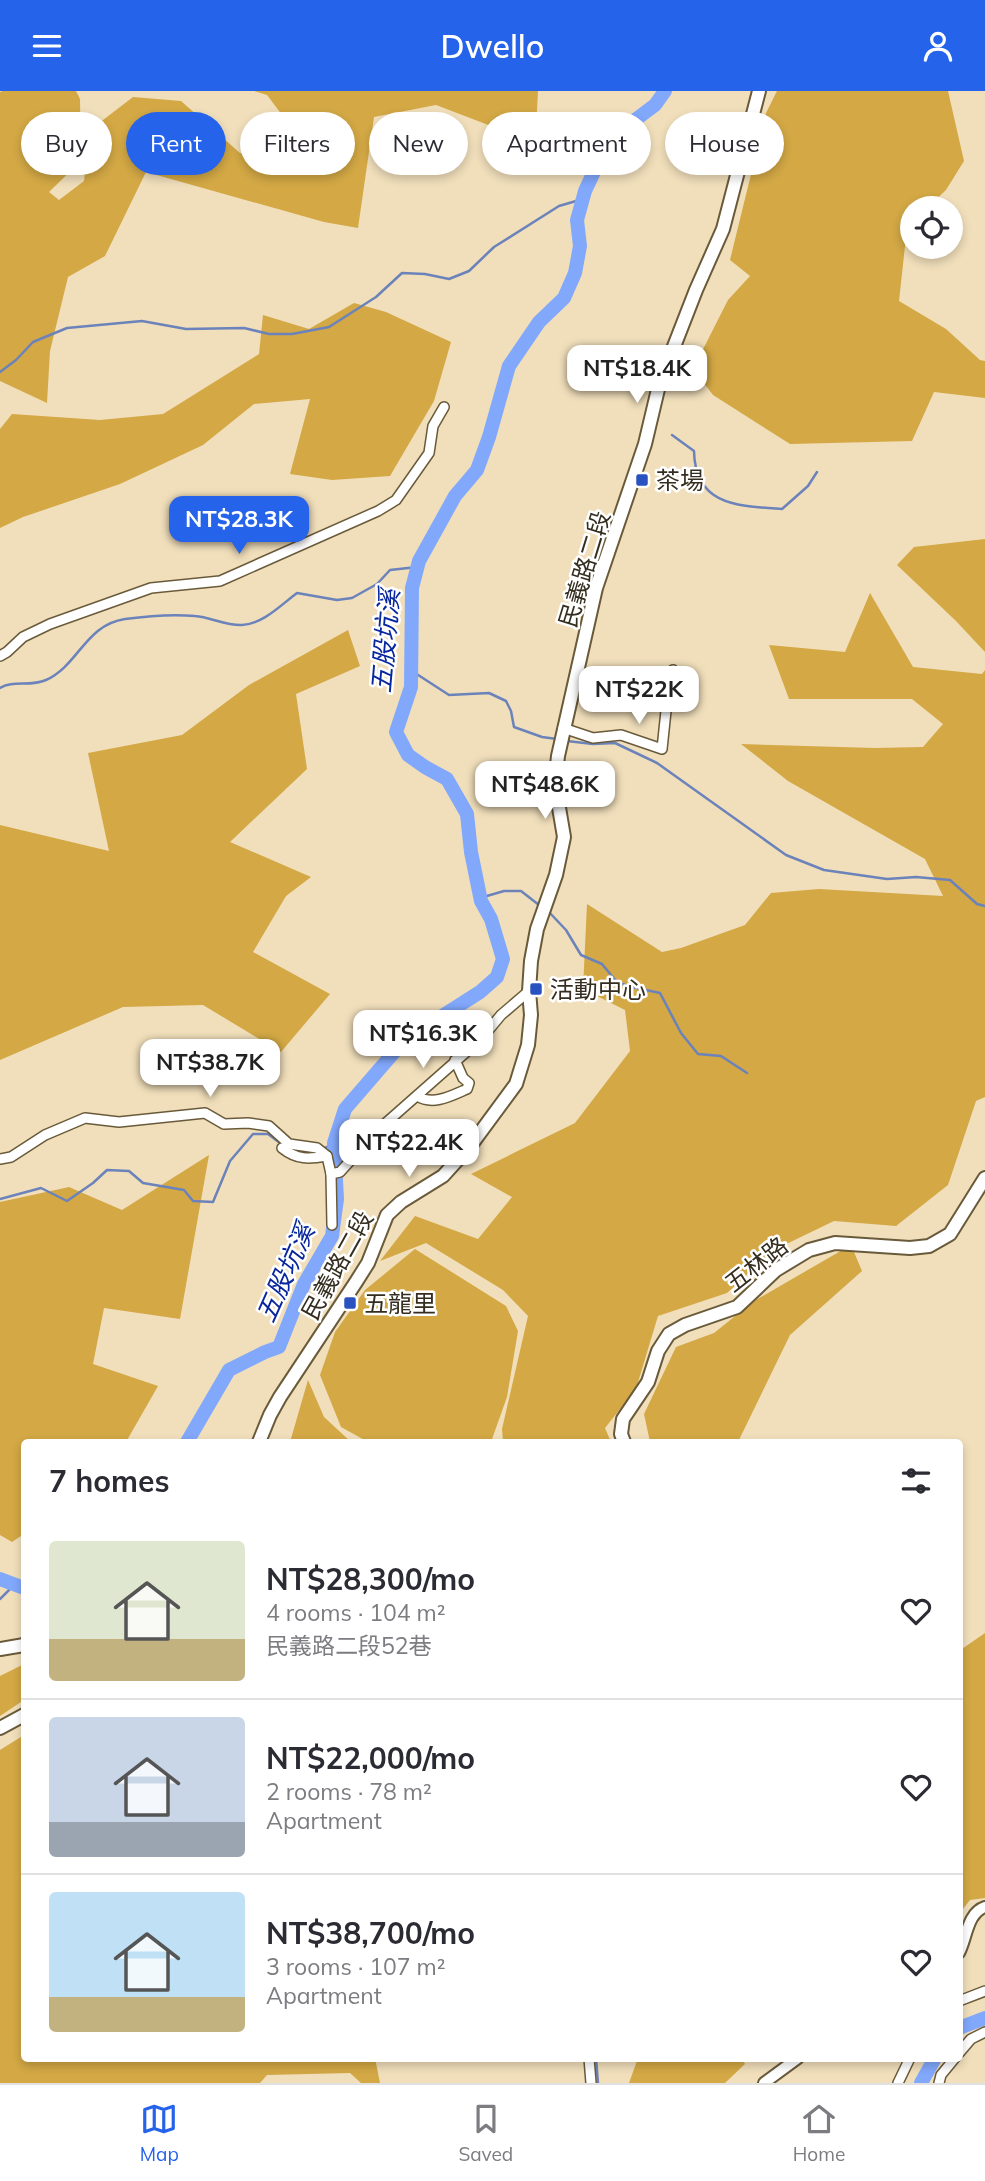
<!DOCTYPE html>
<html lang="en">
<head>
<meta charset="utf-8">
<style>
  :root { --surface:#fff; --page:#f2f2f3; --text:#2b2b33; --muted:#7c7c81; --line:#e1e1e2; --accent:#2563eb }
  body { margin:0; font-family:Mulish,"Noto Sans TC",sans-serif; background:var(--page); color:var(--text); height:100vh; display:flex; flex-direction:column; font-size:26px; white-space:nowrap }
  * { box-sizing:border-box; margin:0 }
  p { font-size:23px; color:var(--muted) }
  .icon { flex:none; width:38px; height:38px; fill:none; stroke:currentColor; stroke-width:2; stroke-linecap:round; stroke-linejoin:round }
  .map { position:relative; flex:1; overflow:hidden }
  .side { position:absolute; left:21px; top:1348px; width:942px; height:623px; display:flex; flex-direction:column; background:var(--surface); border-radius:7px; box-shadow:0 4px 10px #0003 }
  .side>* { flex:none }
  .banner { position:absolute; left:21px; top:21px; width:943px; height:63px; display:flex; gap:14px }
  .fabs { position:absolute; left:900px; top:105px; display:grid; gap:14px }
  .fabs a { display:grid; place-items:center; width:63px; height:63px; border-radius:50%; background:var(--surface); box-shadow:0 4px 10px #0003; font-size:35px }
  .price { position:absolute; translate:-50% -60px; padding:0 16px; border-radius:14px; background:#fff; color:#222; font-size:23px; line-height:46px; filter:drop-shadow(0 2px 4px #0008) }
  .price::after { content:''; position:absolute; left:50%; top:42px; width:21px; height:16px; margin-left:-10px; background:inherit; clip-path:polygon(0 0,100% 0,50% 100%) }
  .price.active { background:var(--accent); color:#fff }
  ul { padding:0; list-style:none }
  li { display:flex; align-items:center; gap:21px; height:175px; padding:0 28px }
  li+li { border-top:2px solid var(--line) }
  li span { display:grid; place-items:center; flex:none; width:196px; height:140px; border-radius:7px; color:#555 }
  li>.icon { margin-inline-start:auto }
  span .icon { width:84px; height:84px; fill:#fffc; stroke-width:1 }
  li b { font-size:30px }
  h2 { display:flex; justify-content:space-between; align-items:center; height:84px; padding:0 28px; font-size:30px }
  .pill { padding:0 24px; border-radius:32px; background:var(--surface); box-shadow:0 4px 10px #0003; font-size:24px; line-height:63px }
  .pill.active { background:var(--accent); color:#fff }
  header { display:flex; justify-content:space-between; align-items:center; height:91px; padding:0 28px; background:var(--accent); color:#fff; font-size:32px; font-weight:600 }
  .tab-bar { display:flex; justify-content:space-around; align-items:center; height:98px; border-top:2px solid var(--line); background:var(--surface); font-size:19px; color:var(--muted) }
  .tab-bar a { display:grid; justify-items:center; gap:4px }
  .tab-bar .active { color:var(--accent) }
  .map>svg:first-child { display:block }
  .green { fill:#d3a845 }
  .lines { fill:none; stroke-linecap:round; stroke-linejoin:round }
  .stream { stroke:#6b83ba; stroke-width:2.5 }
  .river { stroke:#82a8fc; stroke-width:14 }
  .minor-casing { stroke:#695a3a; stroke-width:12 }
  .tertiary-casing { stroke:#695a3a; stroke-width:14 }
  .secondary-casing { stroke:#695a3a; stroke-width:16 }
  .minor { stroke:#fff; stroke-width:9 }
  .tertiary { stroke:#fff; stroke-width:10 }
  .secondary { stroke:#fff; stroke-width:12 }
  .poi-dot { fill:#2951c0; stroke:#fff; stroke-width:2.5 }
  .labels { text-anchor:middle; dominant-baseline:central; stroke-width:5; stroke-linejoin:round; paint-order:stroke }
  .poi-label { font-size:24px; fill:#352e20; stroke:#fff; text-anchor:start }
  .street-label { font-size:24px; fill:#352e20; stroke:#fff }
  .water-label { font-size:26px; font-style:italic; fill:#08269d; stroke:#fff }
</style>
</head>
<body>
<header><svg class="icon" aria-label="menu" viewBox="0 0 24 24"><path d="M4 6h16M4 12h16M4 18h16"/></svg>Dwello<svg class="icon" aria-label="person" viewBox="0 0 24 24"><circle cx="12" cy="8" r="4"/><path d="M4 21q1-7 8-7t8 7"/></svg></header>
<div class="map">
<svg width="985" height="1992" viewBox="0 0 985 1992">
  <rect width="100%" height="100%" fill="#f1dfbb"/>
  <g class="green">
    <polygon points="3,0 76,0 80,8 81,70 49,101 59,109 84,90 90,39 133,6 181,10 240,62 300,80 298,45 267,4 254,0 538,0 536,39 504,40 436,14 374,26 358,137 324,131 146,81 105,165 68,186 50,260 47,312 0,290 0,1"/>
    <polygon points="777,0 948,0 964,70 946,99 927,117 912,117 912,132 907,137 899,210 946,238 980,269 985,270 985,307 934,301 912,350 790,353 713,304 693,278 728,209 750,185 730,169 766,22"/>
    <polygon points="354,212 386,221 451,251 434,310 390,385 332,389 290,383 310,308 254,313 203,354 120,393 23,426 0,437 0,338 12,323 100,329 163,323 259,263 263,224 309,238"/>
    <polygon points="985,448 985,561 956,530 897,474 914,456"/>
    <polygon points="870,502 913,576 982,583 985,579 985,1006 976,1010 948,1094 896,1135 834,1130 774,1159 727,1202 658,1225 636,1298 605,1337 611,1351 503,1351 502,1338 528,1225 503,1199 426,1152 380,1170 415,1125 478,1148 512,1106 471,1083 575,1032 630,960 625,919 583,898 587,813 662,861 681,857 745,834 771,802 819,798 943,805 925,768 788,690 741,653 875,657 923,656 943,633 912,608 789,608 769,554 845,561"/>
    <polygon points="348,539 360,575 296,603 307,678 230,751 311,786 286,805 253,861 330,903 281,961 203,914 123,916 0,969 0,734 109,760 88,662 182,644 249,594"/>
    <polygon points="209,1064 180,1228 104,1217 93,1273 158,1295 126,1351 24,1351 24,1443 12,1451 0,1444 0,1111 69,1096 122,1119"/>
    <polygon points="851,1154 862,1180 790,1244 738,1351 650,1351 644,1323 676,1256 714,1242 754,1210"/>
    <polygon points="415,1158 506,1215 518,1240 507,1306 491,1351 368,1351 341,1336 320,1284 335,1241 365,1199"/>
    <polygon points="308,1289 324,1326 351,1351 290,1351"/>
    <polygon points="985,1542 985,1807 970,1809 959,1823 959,1560"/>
    <polygon points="24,1573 24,1609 0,1625 0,1585"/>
    <polygon points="24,1644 24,1967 375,1967 380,1992 361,1992 350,1982 267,1984 260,1992 0,1992 0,1659"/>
    <polygon points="638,1967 741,1967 745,1973 725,1992 629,1992"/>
  </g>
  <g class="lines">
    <g class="stream">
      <polyline points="0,281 16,269 33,251 67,237 142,230 186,238 244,237 269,243 292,243 329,236 376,206 402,182 425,183 449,188 469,180 494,156 559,115 583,108"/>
      <path d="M672,344l22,16c1,55 44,55 88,58l26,-23 9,-14"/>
      <polyline points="412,580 449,604 489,602 506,610 511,620 514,636 542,646 557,648"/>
      <path d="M0,597c13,-8 30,-1 46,-8 33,-15 39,-55 79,-61 22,-3 48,-5 70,-3 15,1 32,10 47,9 21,-1 39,-20 55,-32l40,7 15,-2 25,-14 13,-14 27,-3"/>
      <polyline points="567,650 593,653 615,652 657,672 786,764 824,779 887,788 916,786 950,789 977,813 985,815"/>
      <polyline points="480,807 504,800 521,800 539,814"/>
      <polyline points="548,820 566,839 581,864 602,873 616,890 627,895 660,902 681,942 698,963 721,965 747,982"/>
      <polyline points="323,1058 334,1052"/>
      <polyline points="293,1060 311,1063"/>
      <polyline points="0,1108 41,1097 67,1110 93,1092 107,1079 129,1080 143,1092 184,1099 193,1110 213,1111 230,1070 253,1043 268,1043 284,1055"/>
      <polyline points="0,1508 15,1493"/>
      <polyline points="596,1967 598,1992"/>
    </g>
    <g class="river">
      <polyline points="187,1351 229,1279 265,1261 279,1256 304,1193 332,1145 337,1108 334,1052 345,1018 396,959 414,943 480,901 497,886 503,868 491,828 481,810 471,761 467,723 447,688 425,676 408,664 396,641 411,596 412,497 419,470 455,405 477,379 489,346 509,275 539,231 564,207 575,182 580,155 577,129 585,100 605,57 619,41 655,14 665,0"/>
      <polyline points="0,1488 24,1497"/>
      <polyline points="959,1937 985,1927"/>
      <polyline points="921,1992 935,1967"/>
    </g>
    <defs>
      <g id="minor">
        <polyline points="0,565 7,561 23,546 50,533 151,497 220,490 378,420 396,409 429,362 433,335 444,316"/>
        <polyline points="563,637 593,647 621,644 662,658 666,620 673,579"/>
        <path d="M417,1005c16,10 34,0 50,-7l2,-6 -6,-5 -8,-18"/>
        <path d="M282,1057c15,12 27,11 45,8"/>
        <polyline points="0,1068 11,1066 45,1044 85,1027 119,1031 205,1022 224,1033 248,1032 269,1035 289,1053 317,1057 327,1065 331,1083 332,1134"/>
        <polyline points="331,1083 340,1081 379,1038 481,948 501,924 529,900"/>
        <polyline points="959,1910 985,1900"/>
        <polyline points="959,1962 971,1948 985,1941"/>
        <polyline points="589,1967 591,1992"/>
        <polyline points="898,1992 910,1967"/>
        <polyline points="939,1992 941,1984 955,1967"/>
      </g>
      <g id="tertiary">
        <path d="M959,1862c8,-15 8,-40 26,-46"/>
        <polyline points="764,1992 798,1967"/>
      </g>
      <g id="secondary">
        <polyline points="259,1351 270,1324 280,1306 356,1191 368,1172 387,1124 401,1111 443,1085 471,1054 516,993 528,954 531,924 529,900 531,870 537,838 556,784 564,746 555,693 558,665 596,497 645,353 659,294 696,199 723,138 759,0"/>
        <polyline points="624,1351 621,1343 623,1328 648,1291 658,1260 669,1243 685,1234 737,1216 776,1179 809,1159 835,1152 910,1157 929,1155 950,1143 985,1087"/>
        <polyline points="0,1558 24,1554"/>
        <polyline points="0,1637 24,1624"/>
      </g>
    </defs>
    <use href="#minor" class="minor-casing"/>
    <use href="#tertiary" class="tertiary-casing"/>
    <use href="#secondary" class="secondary-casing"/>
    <use href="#minor" class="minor"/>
    <use href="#tertiary" class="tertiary"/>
    <use href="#secondary" class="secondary"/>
  </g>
  <g class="poi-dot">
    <rect x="635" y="382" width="14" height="14" rx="3.5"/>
    <rect x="529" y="891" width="14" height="14" rx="3.5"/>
    <rect x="343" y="1205" width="14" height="14" rx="3.5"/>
  </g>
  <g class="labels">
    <g class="poi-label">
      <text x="656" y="389">茶場</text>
      <text x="550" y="898">活動中心</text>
      <text x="364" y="1212">五龍里</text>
    </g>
    <g class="street-label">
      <text transform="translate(584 478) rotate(-73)">民義路二段</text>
      <text transform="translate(756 1173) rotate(-38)">五林路</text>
      <text transform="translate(337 1174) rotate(-61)">民義路二段</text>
    </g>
    <g class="water-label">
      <text transform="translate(385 550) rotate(-85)">五股坑溪</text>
      <text transform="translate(285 1182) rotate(-66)">五股坑溪</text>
    </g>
  </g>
</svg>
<div class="fabs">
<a><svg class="icon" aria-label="locate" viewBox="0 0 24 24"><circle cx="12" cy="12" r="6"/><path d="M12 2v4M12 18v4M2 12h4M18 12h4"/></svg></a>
</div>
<b class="price" style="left:637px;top:314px">NT$18.4K</b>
<b class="price active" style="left:239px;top:465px">NT$28.3K</b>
<b class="price" style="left:639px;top:635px">NT$22K</b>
<b class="price" style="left:545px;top:730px">NT$48.6K</b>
<b class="price" style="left:423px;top:979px">NT$16.3K</b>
<b class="price" style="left:210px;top:1008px">NT$38.7K</b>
<b class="price" style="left:409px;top:1088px">NT$22.4K</b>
<div class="banner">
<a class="pill">Buy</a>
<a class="pill active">Rent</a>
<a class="pill">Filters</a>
<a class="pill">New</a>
<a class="pill">Apartment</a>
<a class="pill">House</a>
</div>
<section class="side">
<h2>7 homes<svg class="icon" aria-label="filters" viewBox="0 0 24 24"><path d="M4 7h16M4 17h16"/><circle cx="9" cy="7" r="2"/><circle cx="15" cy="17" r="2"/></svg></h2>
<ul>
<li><span style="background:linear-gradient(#dfe7d0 70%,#c2b280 0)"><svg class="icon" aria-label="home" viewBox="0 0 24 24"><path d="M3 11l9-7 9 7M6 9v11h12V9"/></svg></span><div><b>NT$28,300/mo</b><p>4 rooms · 104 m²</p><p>民義路二段52巷</p></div><svg class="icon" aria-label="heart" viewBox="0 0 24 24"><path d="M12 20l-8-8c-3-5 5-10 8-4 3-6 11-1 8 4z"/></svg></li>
<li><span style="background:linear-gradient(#c9d6e8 75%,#9aa5b1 0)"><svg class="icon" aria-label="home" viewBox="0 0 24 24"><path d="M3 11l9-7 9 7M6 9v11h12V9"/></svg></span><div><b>NT$22,000/mo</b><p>2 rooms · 78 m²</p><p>Apartment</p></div><svg class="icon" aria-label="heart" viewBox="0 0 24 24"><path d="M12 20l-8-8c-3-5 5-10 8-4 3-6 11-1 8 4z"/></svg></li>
<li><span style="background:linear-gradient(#bfe0f5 75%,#c2b280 0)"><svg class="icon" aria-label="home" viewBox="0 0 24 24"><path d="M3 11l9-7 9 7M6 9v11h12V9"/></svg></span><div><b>NT$38,700/mo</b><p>3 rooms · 107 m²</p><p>Apartment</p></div><svg class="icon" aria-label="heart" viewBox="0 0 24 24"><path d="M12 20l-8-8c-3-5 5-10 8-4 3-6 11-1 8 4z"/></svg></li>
</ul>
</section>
</div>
<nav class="tab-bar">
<a class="active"><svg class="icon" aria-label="map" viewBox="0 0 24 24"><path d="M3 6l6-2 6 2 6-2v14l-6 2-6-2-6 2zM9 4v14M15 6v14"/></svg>Map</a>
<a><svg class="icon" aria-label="saved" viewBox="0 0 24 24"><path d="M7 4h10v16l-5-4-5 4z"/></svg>Saved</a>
<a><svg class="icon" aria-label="home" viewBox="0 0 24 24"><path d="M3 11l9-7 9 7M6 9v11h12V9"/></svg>Home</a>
</nav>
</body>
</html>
